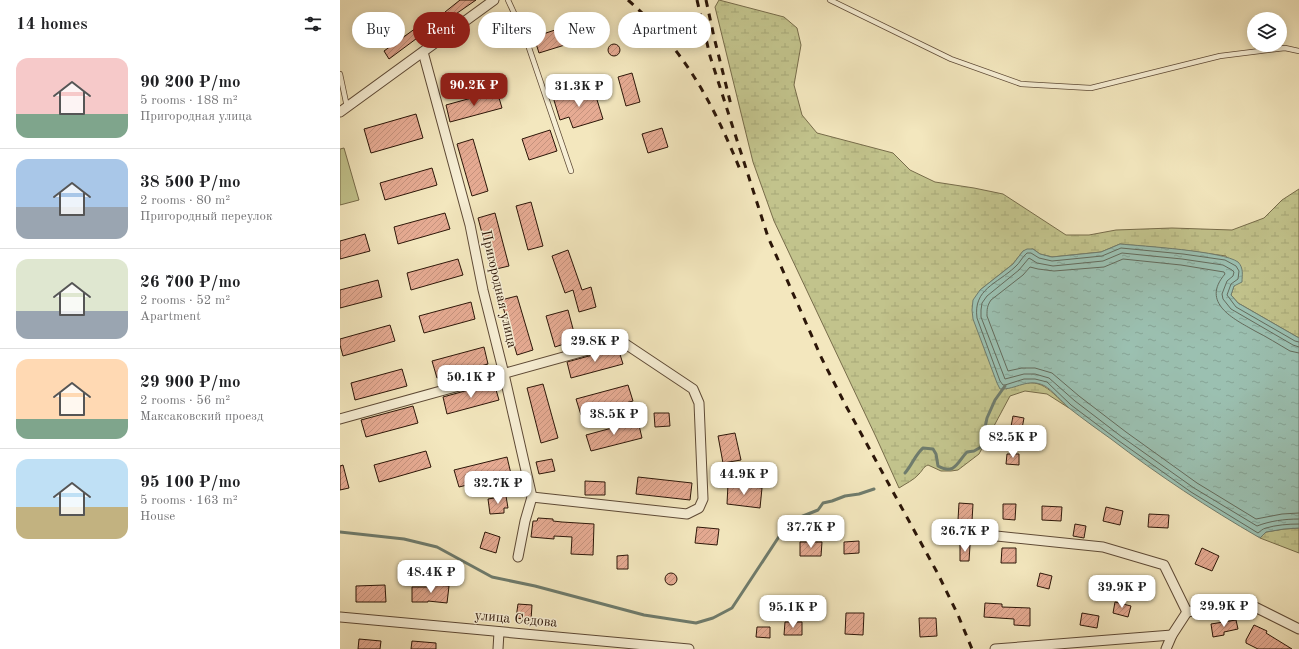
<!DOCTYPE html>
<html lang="en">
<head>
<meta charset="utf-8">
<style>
  :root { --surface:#fff; --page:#f6f6f6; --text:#202124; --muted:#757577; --line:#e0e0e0; --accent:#8f2418 }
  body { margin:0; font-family:"Old Standard TT",serif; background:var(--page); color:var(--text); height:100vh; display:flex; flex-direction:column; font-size:15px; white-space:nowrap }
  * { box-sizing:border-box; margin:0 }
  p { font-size:13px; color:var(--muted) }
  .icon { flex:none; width:22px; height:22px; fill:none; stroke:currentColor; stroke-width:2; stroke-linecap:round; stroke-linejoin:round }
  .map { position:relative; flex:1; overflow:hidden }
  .sheet { display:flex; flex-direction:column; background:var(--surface); width:340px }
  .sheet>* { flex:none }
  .banner { position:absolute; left:12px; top:12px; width:380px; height:36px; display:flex; gap:8px }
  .tools { position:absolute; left:907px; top:12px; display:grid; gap:8px }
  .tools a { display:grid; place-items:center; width:40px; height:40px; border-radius:50%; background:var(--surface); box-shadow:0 2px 10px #0003; font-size:20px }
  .price { position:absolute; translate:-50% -34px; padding:0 9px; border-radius:8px; background:#fff; color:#222; font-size:13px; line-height:26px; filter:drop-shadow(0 1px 2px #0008) }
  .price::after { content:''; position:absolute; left:50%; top:24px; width:12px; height:9px; margin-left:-6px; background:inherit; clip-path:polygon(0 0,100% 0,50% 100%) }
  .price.selected { background:var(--accent); color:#fff }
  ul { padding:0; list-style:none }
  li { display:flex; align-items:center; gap:12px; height:100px; padding:0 16px }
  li+li { border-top:1px solid var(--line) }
  li span { display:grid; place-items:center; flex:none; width:112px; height:80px; border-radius:12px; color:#555 }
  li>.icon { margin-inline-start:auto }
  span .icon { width:48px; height:48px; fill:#fffc; stroke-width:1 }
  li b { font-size:17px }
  h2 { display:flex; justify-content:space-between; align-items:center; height:48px; padding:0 16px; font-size:17px }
  .tag { padding:0 14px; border-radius:18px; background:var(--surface); box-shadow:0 2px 10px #0003; font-size:14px; line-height:36px }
  .tag.selected { background:var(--accent); color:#fff }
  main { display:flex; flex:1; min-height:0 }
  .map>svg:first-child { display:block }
  .wetland { fill:url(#wetland-marsh); stroke:#776c4a }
  .garden { fill:#c2c38c; stroke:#776c4a }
  .water { fill:url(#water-ripples); stroke:#6f7c6d }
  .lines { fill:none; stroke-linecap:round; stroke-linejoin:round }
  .shore { stroke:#646b5c; stroke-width:1 }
  .stream { stroke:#6f7c6d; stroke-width:3 }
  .building { fill:url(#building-hatch); stroke:#2c1608 }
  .lane-casing { stroke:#5e4a36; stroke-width:6 }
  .street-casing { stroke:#5e4a36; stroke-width:11 }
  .lane { stroke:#f7efd5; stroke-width:4.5 }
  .street { stroke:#f7efd5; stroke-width:9 }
  .rail { stroke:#2c1608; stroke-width:3; stroke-dasharray:7 7; stroke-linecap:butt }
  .labels { text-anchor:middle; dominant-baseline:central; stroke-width:3; stroke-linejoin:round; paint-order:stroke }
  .street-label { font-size:14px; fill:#2c1608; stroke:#f7efd5 }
</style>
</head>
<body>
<main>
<section class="sheet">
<h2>14 homes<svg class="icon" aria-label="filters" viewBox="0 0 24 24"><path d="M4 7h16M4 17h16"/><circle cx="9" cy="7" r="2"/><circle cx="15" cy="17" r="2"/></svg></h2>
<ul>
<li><span style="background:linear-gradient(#f6c9c9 70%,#7fa58c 0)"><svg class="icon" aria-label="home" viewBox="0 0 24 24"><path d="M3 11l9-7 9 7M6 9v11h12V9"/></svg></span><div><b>90 200 ₽/mo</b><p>5 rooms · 188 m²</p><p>Пригородная улица</p></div></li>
<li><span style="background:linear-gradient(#a9c7e8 60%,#9aa5b1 0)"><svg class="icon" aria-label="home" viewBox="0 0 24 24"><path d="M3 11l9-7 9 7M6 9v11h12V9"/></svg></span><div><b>38 500 ₽/mo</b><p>2 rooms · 80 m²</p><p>Пригородный переулок</p></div></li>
<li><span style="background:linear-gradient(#dfe7d0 65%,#9aa5b1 0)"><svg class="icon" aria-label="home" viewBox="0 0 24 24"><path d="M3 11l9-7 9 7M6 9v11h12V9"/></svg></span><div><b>26 700 ₽/mo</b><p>2 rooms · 52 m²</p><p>Apartment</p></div></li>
<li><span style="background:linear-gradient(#ffd9b3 75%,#7fa58c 0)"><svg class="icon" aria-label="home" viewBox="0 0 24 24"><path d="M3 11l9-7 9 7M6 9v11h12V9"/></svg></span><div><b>29 900 ₽/mo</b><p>2 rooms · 56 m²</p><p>Максаковский проезд</p></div></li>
<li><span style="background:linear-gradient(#bfe0f5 60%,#c2b280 0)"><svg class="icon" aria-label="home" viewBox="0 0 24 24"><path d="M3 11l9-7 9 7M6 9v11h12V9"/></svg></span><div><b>95 100 ₽/mo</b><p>5 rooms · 163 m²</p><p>House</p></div></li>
</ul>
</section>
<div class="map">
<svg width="959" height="649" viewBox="0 0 959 649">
  <defs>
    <pattern id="wetland-marsh" width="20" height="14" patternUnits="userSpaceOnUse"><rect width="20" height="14" fill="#c2c38c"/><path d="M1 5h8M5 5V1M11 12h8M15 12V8" fill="none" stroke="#a7a777"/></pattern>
    <pattern id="water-ripples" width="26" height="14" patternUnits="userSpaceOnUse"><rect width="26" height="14" fill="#9bc0b1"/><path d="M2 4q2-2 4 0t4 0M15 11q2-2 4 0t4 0" fill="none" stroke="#86a497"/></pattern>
    <pattern id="building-hatch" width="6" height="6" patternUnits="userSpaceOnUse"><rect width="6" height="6" fill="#e6ab93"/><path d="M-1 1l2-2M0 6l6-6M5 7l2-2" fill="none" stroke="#c5927d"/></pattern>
  </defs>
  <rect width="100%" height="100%" fill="#f3e7be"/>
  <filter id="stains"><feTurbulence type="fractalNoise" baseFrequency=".005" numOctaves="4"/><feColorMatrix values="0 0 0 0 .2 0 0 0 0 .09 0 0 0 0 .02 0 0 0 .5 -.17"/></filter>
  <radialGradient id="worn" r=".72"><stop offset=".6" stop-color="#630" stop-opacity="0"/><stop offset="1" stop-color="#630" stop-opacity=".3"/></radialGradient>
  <g class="wetland">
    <path d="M379,0l65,17 13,11 4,17 -7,40 8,30 15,18 76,20 17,17 25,12 39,6 29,6 63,41h23l27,-5 56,-2 60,2 32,-12 18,-18 17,-11v149l-61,-35 -7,-8 3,-9 -8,-30 -43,-6 -63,-6 -19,8 -49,5 -12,-3 -7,-5 -10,2 -10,13 -33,26 26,99c34,-14 39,-3 63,19l-22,-14 -22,-3 -15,5 -31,58 -21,16 -7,1h-10l-13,-6c-5,2 -5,5 -9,9 -5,6 -14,10 -20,14l-23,-51 -102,-216 -21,-59 -38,-155z"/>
    <polygon points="959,528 959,553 920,538 926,532 944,529"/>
  </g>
  <polygon class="garden" points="4,148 19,200 0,205 0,149"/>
  <path class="water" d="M780,244c22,2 103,7 118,18 6,6 4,13 4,20l-8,4 -3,9 7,8 61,35v190l-15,1 -18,3 -6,6c-52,-30 -102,-63 -149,-99 -14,-10 -28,-20 -42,-31 -7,-6 -17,-18 -24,-22 -17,-9 -29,4 -45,3l-3,-6 -24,-64 -1,-9 1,-10 7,-10 33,-26 10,-13 4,-2h6l7,5 12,3 49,-5z"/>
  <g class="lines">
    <g class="shore">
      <path d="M959,342l-4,-1 -59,-34 -9,-12 4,-11 7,-5 1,-8 -3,-5 -11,-6 -42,-6 -62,-6 -19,8 -50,5 -13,-3 -8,-5h-4c-5,4 -7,10 -12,14 -18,17 -42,22 -38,51l23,63 3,4h2l19,-6h11l12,3 24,23 48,36 72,51 67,41c3,-2 4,-4 8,-5 10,-3 22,-4 33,-4"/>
      <path d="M959,347l-6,-2 -62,-36 -8,-10 -1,-5 5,-13 6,-5 1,-4 -2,-2 -9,-5 -41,-6 -60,-6 -19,8 -50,5 -16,-3 -8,-5 -10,12 -32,26 -5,7 -1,7v7l24,62 19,-5h11l14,4 26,23 47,36 72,51 63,38c13,-5 27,-7 42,-7"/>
      <path d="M959,353l-9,-2c-12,-7 -23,-14 -35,-20 -21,-12 -55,-28 -30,-57l-1,-2 -43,-7 -58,-6 -19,8 -50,4 -16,-2 -8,-2 -7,8 -32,25c-4,6 -4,9 -4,16l21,55 14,-3h13l17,5 27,23 47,36 71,51 59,36 26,-5 17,-1"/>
    </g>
    <g class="stream">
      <path d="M565,473c7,-8 10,-18 18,-25l10,1 3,5 2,12c17,10 20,-5 29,-14l7,-1 7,-4 6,-29 8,-18 10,-14"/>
      <polyline points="0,532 64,539 97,547 152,577 195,586 304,615 356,623 373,618 392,608 442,532 458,518 478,510 483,503 492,501 505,496 519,494 534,489"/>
    </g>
  </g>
  <g class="building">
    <polygon points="120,0 136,0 110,18 105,12"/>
    <polygon points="239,22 244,39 199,53 194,37"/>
    <polygon points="83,23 88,30 49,59 44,51"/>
    <circle cx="274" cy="50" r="6"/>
    <polygon points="292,73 300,102 286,106 278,77"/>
    <polygon points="253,87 263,119 233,128 229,117 220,120 213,97 225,93 226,96"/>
    <polygon points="157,91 162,108 110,122 106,105"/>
    <polygon points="76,114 83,138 31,153 24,129"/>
    <polygon points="322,128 328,147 308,153 302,134"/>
    <polygon points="210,130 217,151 189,160 182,139"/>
    <polygon points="133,139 148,191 132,196 117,144"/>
    <polygon points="92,168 97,185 45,200 40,183"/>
    <polygon points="191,202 203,246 188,250 176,206"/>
    <polygon points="105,213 110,229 58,244 54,227"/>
    <polygon points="155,213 169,266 152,270 138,218"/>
    <polygon points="25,234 30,251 0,259 0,241"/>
    <polygon points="228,250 242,290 251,287 256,307 239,312 233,290 225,293 212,256"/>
    <polygon points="118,259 123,275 71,290 67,273"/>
    <polygon points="38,280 42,297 0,308 0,290"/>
    <polygon points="177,296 193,350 177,355 161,300"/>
    <polygon points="131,302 135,319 84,333 79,316"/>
    <polygon points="228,310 236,340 215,347 206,316"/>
    <polygon points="50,325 55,341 3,356 0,345 0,339"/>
    <polygon points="144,347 148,364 97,378 92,361"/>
    <polygon points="278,348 283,364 231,378 227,362"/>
    <polygon points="62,369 67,386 15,400 11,383"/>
    <polygon points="154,383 159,400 107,414 103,397"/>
    <polygon points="203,384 218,438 201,443 187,388"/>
    <polygon points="288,385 293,401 241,415 236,399"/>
    <polygon points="73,406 78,423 26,437 21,420"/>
    <polygon points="314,413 329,413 330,426 315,427"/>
    <polygon points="673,416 684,418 681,434 670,432"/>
    <polygon points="298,421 302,438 251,451 246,435"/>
    <polygon points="395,433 401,460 383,463 378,436"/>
    <polygon points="86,451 91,467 39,482 34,465"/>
    <polygon points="667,454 679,454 679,465 666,464"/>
    <polygon points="167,457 171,474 119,487 114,470"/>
    <polygon points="212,459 215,471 199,474 196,462"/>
    <polygon points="3,465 9,488 0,490 0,466"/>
    <polygon points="298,477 352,483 350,500 296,494"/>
    <polygon points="245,481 265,482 265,495 245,495"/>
    <polygon points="388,484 422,488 420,508 387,504"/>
    <polygon points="166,496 168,508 164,508 164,513 150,514 148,499"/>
    <polygon points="619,503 633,504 632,521 618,520"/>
    <polygon points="663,504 676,504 675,520 663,519"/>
    <polygon points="702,506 722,507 721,521 702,520"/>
    <polygon points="766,507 783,511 780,525 763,521"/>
    <polygon points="809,514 829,515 828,528 808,527"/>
    <polygon points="198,518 213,519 213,521 222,522 254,524 253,555 231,554 232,537 214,536 214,539 191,537 193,521 197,521"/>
    <polygon points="735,524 746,526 744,538 733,536"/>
    <polygon points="357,527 379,529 377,545 355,543"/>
    <polygon points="145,532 160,537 156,553 140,548"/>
    <polygon points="519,541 519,553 504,554 504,542"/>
    <polygon points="460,542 482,542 481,556 460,556"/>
    <polygon points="620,545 630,545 629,561 620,561"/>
    <polygon points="662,548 676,548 676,563 661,563"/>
    <polygon points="862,548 879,556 872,571 855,564"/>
    <polygon points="288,555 288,569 277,569 277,556"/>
    <circle cx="331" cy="579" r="6"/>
    <polygon points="700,573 712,576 709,589 697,586"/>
    <polygon points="45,585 46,602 16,602 16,586"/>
    <polygon points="95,585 109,586 107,603 88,601 88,602 72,602 72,587 95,587"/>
    <polygon points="775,602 791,606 788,617 773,613"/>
    <polygon points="645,603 662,604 662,607 690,608 690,626 674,625 674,619 644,617"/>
    <polygon points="178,604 192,605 191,620 176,618"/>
    <polygon points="506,613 524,613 523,635 505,634"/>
    <polygon points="742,613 759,616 757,628 740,625"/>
    <polygon points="579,618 596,618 597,636 580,637"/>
    <polygon points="896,620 898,629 884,632 884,635 873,637 871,624"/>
    <polygon points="445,622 462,622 462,635 444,635"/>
    <polygon points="914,625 927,631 926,633 952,649 918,649 906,643 906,640"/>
    <polygon points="417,627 430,627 430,638 416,637"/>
    <polygon points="19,639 41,641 40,649 18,649"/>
    <polygon points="72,641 96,643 96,649 71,649"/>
  </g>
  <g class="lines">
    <defs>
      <g id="lane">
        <polyline points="168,0 186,39 231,171"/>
        <polyline points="490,0 611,59 681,84 751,88 880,56 945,48 959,51"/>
        <polyline points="0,74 7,107"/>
      </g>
      <g id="street">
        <polyline points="83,52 130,225 143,290 164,374 192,497 185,521 178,557"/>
        <polyline points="0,112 154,0"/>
        <polyline points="0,419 281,341 353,389 359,403 363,499 359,508 347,514 192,497"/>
        <polyline points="599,530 763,547 824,565 847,612"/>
        <polyline points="847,612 893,604 915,607 959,629"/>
        <polyline points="0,617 349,649"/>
        <polyline points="158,649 159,632"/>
        <polyline points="655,649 832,635"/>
        <polyline points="826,649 832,635 847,612"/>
      </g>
    </defs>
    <use href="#lane" class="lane-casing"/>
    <use href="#street" class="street-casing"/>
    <use href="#lane" class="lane"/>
    <use href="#street" class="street"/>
    <g class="rail">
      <path d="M288,0c57,50 85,103 113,172"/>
      <polyline points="357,0 370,56 428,237 482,359 506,406 598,574 618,615 632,649"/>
      <polyline points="366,0 374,37 391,105"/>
    </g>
  </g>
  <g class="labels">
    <g class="street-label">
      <text transform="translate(159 289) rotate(77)">Пригородная улица</text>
      <text transform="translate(176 619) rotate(5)">улица Седова</text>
    </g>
  </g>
  <rect width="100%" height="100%" filter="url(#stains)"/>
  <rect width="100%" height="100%" fill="url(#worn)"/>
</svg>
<div class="tools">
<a><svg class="icon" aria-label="layers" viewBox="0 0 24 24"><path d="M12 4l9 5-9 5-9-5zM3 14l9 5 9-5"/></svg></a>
</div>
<b class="price selected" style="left:134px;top:107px">90.2K ₽</b>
<b class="price" style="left:239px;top:108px">31.3K ₽</b>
<b class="price" style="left:255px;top:363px">29.8K ₽</b>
<b class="price" style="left:131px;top:399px">50.1K ₽</b>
<b class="price" style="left:274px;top:436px">38.5K ₽</b>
<b class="price" style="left:673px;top:459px">82.5K ₽</b>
<b class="price" style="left:404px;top:496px">44.9K ₽</b>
<b class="price" style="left:158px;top:505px">32.7K ₽</b>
<b class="price" style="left:471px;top:549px">37.7K ₽</b>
<b class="price" style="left:625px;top:553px">26.7K ₽</b>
<b class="price" style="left:91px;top:594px">48.4K ₽</b>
<b class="price" style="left:782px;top:609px">39.9K ₽</b>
<b class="price" style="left:884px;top:628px">29.9K ₽</b>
<b class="price" style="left:453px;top:629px">95.1K ₽</b>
<div class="banner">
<a class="tag">Buy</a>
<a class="tag selected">Rent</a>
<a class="tag">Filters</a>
<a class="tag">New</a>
<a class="tag">Apartment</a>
</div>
</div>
</main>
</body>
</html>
